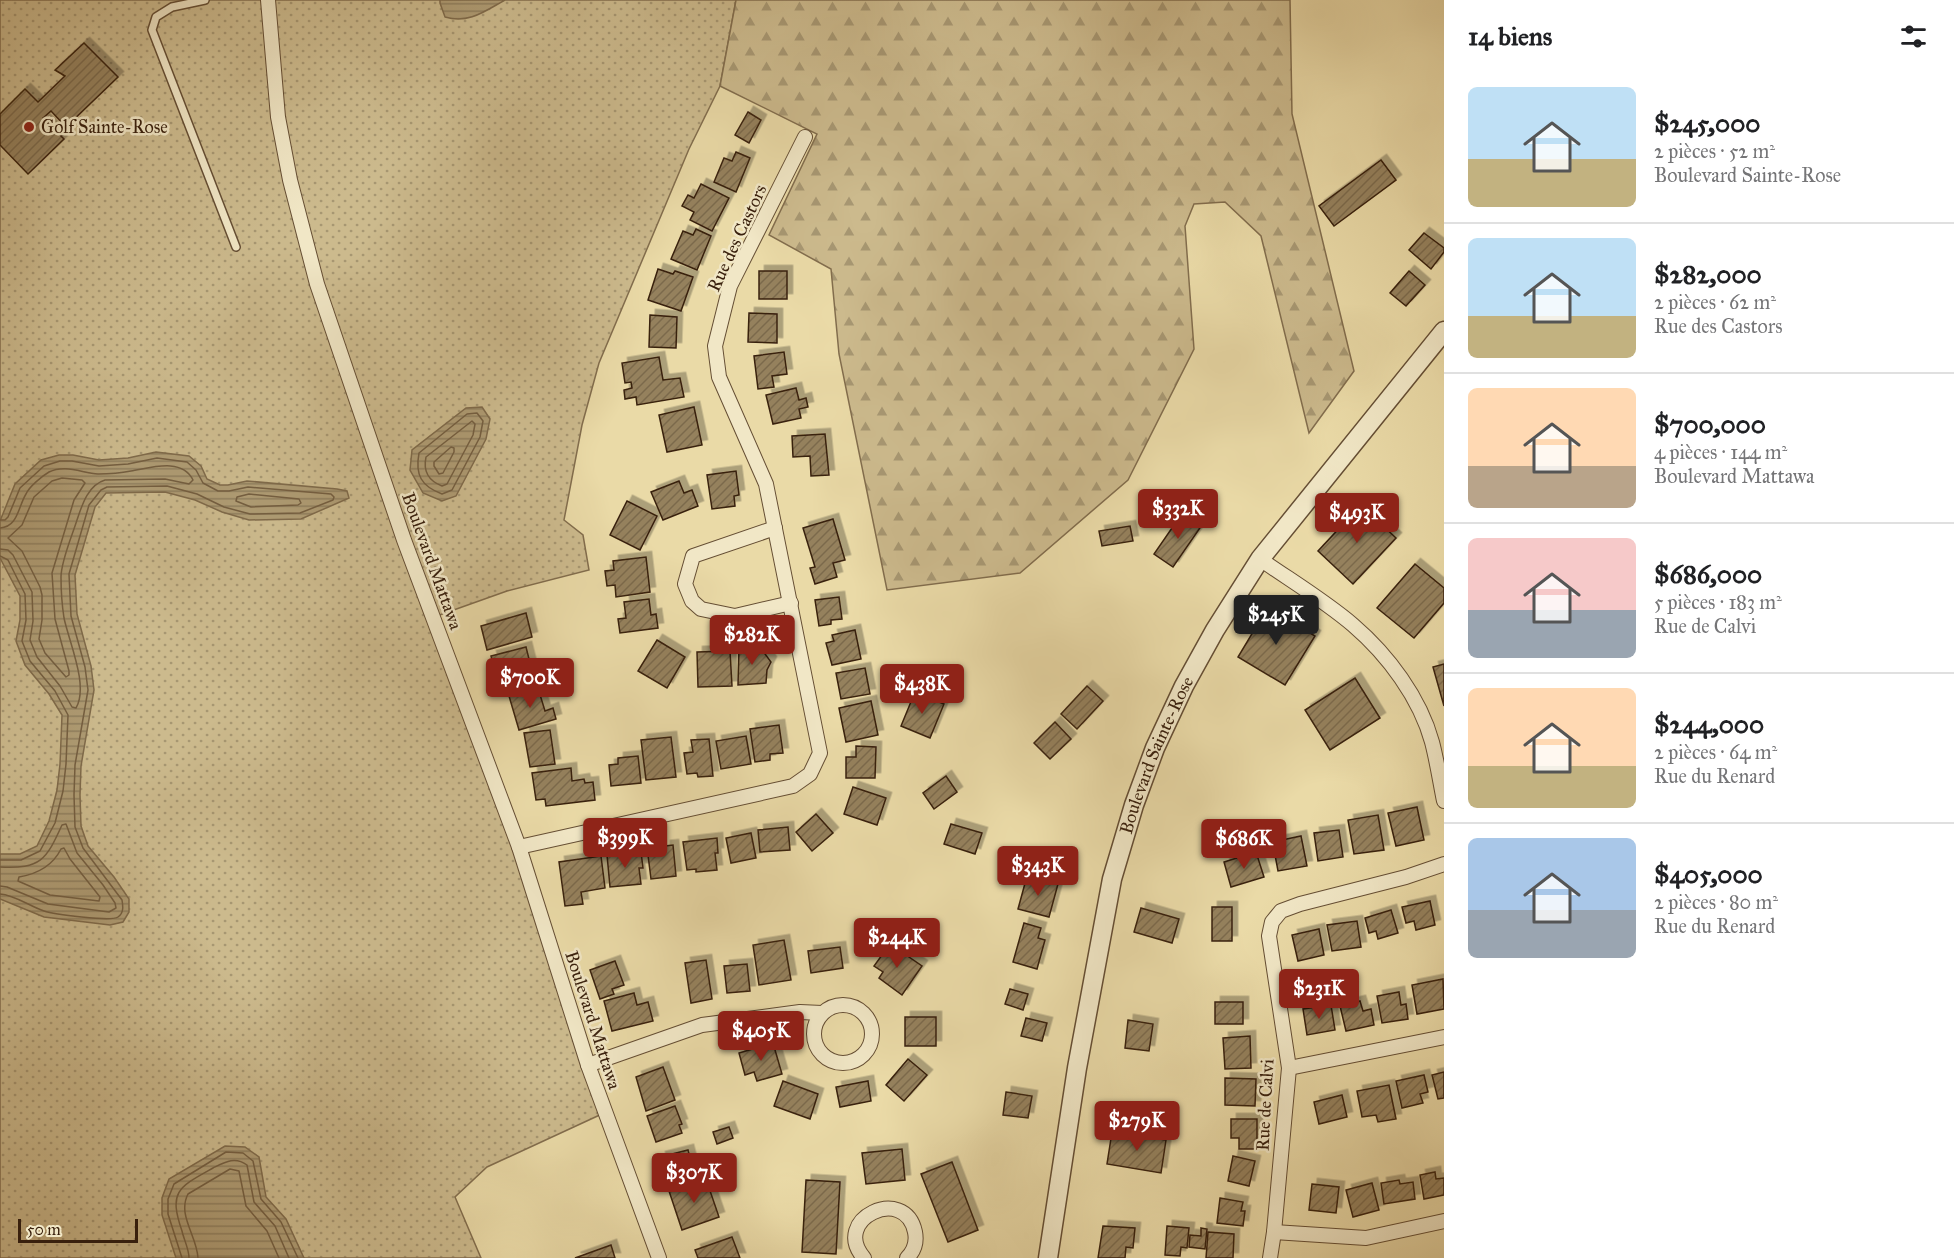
<!DOCTYPE html>
<html lang="fr">
<head>
<meta charset="utf-8">
<style>
  :root { --surface:#fff; --page:#f6f6f6; --text:#202124; --muted:#757577; --line:#e0e0e0; --accent:#8f2418 }
  body { margin:0; font-family:"IM FELL Great Primer",serif; background:var(--page); color:var(--text); height:100vh; display:flex; flex-direction:column; font-size:22px; white-space:nowrap }
  * { box-sizing:border-box; margin:0 }
  p { font-size:20px; color:var(--muted) }
  .icon { flex:none; width:33px; height:33px; fill:none; stroke:currentColor; stroke-width:2; stroke-linecap:round; stroke-linejoin:round }
  .map { position:relative; flex:1; overflow:hidden }
  .details { display:flex; flex-direction:column; background:var(--surface); width:510px }
  .details>* { flex:none }
  .scale { position:absolute; left:18px; bottom:15px; width:120px; box-sizing:border-box; padding-left:6px; border:3px solid #39200d; border-top:0; font-size:16px; line-height:21px; white-space:nowrap; color:#39200d; -webkit-text-stroke:4px #f1e7c6; paint-order:stroke }
  .price { position:absolute; translate:-50% -51px; padding:0 14px; border-radius:6px; background:var(--accent); color:#fff; font-size:20px; line-height:39px; filter:drop-shadow(0 2px 3px #0008) }
  .price::after { content:''; position:absolute; left:50%; top:36px; width:18px; height:14px; margin-left:-9px; background:inherit; clip-path:polygon(0 0,100% 0,50% 100%) }
  .price.selected { background:#222; color:#fff }
  ul { padding:0; list-style:none }
  li { display:flex; align-items:center; gap:18px; height:150px; padding:0 24px }
  li+li { border-top:2px solid var(--line) }
  li span { display:grid; place-items:center; flex:none; width:168px; height:120px; border-radius:9px; color:#555 }
  li>.icon { margin-inline-start:auto }
  span .icon { width:72px; height:72px; fill:#fffc; stroke-width:1 }
  li b { font-size:26px }
  h2 { display:flex; justify-content:space-between; align-items:center; height:72px; padding:0 24px; font-size:26px }
  main { display:flex; flex:1; min-height:0 }
  .map>svg:first-child { display:block }
  .grass { fill:url(#grass-dots); stroke:#826d4d; stroke-width:1.5 }
  .forest { fill:url(#forest-firs); stroke:#826d4d; stroke-width:1.5 }
  .water { fill:url(#water-rules); stroke:#7f6a4a; stroke-width:1.5 }
  .lines { fill:none; stroke-linecap:round; stroke-linejoin:round }
  .shore { stroke:#745e40; stroke-width:1.5 }
  .building { fill:url(#building-hatch); stroke:#39200d; stroke-width:1.5; filter:url(#shadow) }
  .service-casing { stroke:#654e34; stroke-width:10 }
  .minor-casing { stroke:#654e34; stroke-width:16 }
  .tertiary-casing { stroke:#654e34; stroke-width:21 }
  .service { stroke:#f1e7c6; stroke-width:7 }
  .minor { stroke:#f1e7c6; stroke-width:14 }
  .tertiary { stroke:#f1e7c6; stroke-width:18 }
  .poi-dot { fill:#8f2418; stroke:#f1e7c6; stroke-width:2 }
  .labels { text-anchor:middle; dominant-baseline:central; stroke-width:5; stroke-linejoin:round; paint-order:stroke }
  .poi-label { font-size:18px; fill:#39200d; stroke:#f1e7c6; text-anchor:start }
  .street-label { font-size:18px; fill:#39200d; stroke:#f1e7c6 }
</style>
</head>
<body>
<main>
<div class="map">
<svg width="1444" height="1258" viewBox="0 0 1444 1258">
  <defs>
    <pattern id="grass-dots" width="8" height="8" patternUnits="userSpaceOnUse" patternTransform="scale(1.5)"><rect width="8" height="8" fill="#ccba8d"/><path d="M2 2h.1M6 6h.1" fill="none" stroke="#a79772" stroke-width="1.8" stroke-linecap="round"/></pattern>
    <pattern id="forest-firs" width="22" height="20" patternUnits="userSpaceOnUse" patternTransform="scale(1.5)"><rect width="22" height="20" fill="#ccba8d"/><path d="M5 1l3.5 6h-7zM16 11l3.5 6h-7z" fill="#a79772"/></pattern>
    <pattern id="water-rules" width="6" height="5" patternUnits="userSpaceOnUse" patternTransform="scale(1.5)"><rect width="6" height="5" fill="#ae9b73"/><path d="M0 2.5h6" fill="none" stroke="#8f7e5d"/></pattern>
    <pattern id="building-hatch" width="6" height="6" patternUnits="userSpaceOnUse" patternTransform="scale(1.5)"><rect width="6" height="6" fill="#95815d"/><path d="M-1 1l2-2M0 6l6-6M5 7l2-2" fill="none" stroke="#7b694b"/></pattern>
    <filter id="shadow"><feDropShadow dx="5.5" dy="-5.5" stdDeviation="0" flood-color="#0004"/></filter>
  </defs>
  <rect width="100%" height="100%" fill="#eadaa7"/>
  <filter id="stains"><feTurbulence type="fractalNoise" baseFrequency=".00333" numOctaves="4"/><feColorMatrix values="0 0 0 0 .2 0 0 0 0 .09 0 0 0 0 .02 0 0 0 .5 -.17"/></filter>
  <radialGradient id="worn" r=".72"><stop offset=".6" stop-color="#630" stop-opacity="0"/><stop offset="1" stop-color="#630" stop-opacity=".3"/></radialGradient>
  <polygon class="grass" points="0,0 736,0 720,86 689,149 599,363 582,425 564,520 583,535 589,570 507,591 434,617 604,1113 487,1167 455,1197 481,1258 0,1258"/>
  <polygon class="forest" points="736,0 1290,0 1292,114 1354,371 1309,433 1261,236 1225,202 1194,204 1185,226 1194,349 1128,480 1020,573 887,590 839,354 831,269 769,235 817,134 720,86"/>
  <g class="water">
    <path d="M440,0h65c-20,11 -36,24 -60,17l-5,-14z"/>
    <polygon points="482,407 490,419 486,439 456,496 442,501 423,493 410,470 412,450 466,408"/>
    <polygon points="156,452 189,456 201,466 207,479 220,485 228,485 247,481 337,489 347,491 349,498 301,519 249,520 222,512 195,500 165,492 106,493 95,507 75,575 77,614 91,666 94,690 81,766 80,795 81,826 88,846 114,877 129,899 129,912 123,922 110,925 44,917 0,899 0,854 20,854 37,846 49,821 57,790 60,764 62,715 49,694 25,665 16,641 20,620 20,596 0,558 0,521 15,484 41,460 59,455 73,455 99,460 128,458"/>
    <polygon points="225,1146 245,1147 259,1157 266,1197 286,1219 304,1258 176,1258 162,1215 162,1198 169,1179"/>
  </g>
  <g class="lines">
    <g class="shore">
      <path d="M477,413l6,8 -3,16 -28,53 -10,4c-21,-8 -27,-19 -23,-41l48,-39z"/>
      <path d="M472,421l3,3 -2,11 -26,49 -5,2c-13,-5 -19,-15 -16,-29z"/>
      <polygon points="451,447 454,448 454,452 443,473 439,474 434,466 434,462"/>
      <polygon points="62,478 82,480 85,483 74,500 52,573 55,619 69,671 69,675 66,677 45,653 39,639 42,620 42,595 40,587 22,551 8,538 22,525 34,497 52,481"/>
      <polygon points="249,494 299,499 301,503 298,505 251,507 236,501 237,497"/>
      <path d="M0,520h5l3,-3 12,-29 24,-22 16,-5h12l27,5 29,-2 29,-6 30,4 9,8 7,13 15,8h11l19,-4 83,7 3,3 -1,3 -33,13 -50,1 -26,-7 -27,-13 -30,-8 -60,1 -6,3 -12,15 -20,69 2,42 14,51 3,23 -13,75 -1,30 1,32 8,21 39,52c1,6 2,13 -4,17 -7,5 -65,-3 -74,-6 -15,-5 -29,-16 -44,-17"/>
      <path d="M0,528c18,-1 18,-21 26,-34 3,-7 16,-18 23,-22 16,-8 33,1 49,2 11,0 23,-1 33,-3 19,-3 51,-14 62,9l-4,4 -24,-5 -60,1c-17,5 -23,25 -28,40 -5,16 -16,41 -16,57 0,13 1,28 3,41 5,24 25,68 12,90l-4,-1 -12,-21 -23,-29 -7,-17 3,-19 -1,-29 -19,-37 -5,-5 -8,-1"/>
      <polyline points="0,556 8,560 25,594 26,620 22,641 30,661 55,691 68,715 66,764 63,791 55,823 40,851 21,860 0,860"/>
      <path d="M64,848l6,11 30,38 -1,4 -49,-6 -32,-14 1,-4c18,-3 34,-12 42,-28z"/>
      <path d="M0,867c41,2 46,-7 62,-42l4,-1 11,29 26,32 12,18 1,5 -7,4 -61,-8 -41,-17 -7,-1"/>
      <polyline points="182,1258 168,1214 168,1199 174,1184 226,1152 243,1153 253,1161 261,1199 281,1222 298,1258"/>
      <path d="M189,1258c0,-9 -5,-18 -7,-27 -14,-40 -3,-44 31,-63 12,-6 22,-12 34,-3l7,37 21,24 14,32"/>
      <path d="M198,1258c-1,-22 -21,-43 -10,-64l42,-25 9,2 7,35 21,25 12,27"/>
    </g>
  </g>
  <g class="building">
    <polygon points="84,43 118,77 66,127 51,111 43,118 64,139 28,174 0,145 0,114 25,89 38,102 65,76 55,70"/>
    <polygon points="748,112 761,120 749,143 735,135"/>
    <polygon points="736,152 750,158 736,192 714,182 724,158 732,161"/>
    <polygon points="1381,160 1396,180 1334,226 1319,206"/>
    <polygon points="701,184 729,198 712,231 690,220 694,212 682,206 688,195 694,198"/>
    <polygon points="696,229 711,236 697,270 671,259 683,231 693,235"/>
    <polygon points="1424,233 1444,248 1444,252 1431,269 1409,250"/>
    <polygon points="658,269 673,274 675,271 693,277 681,311 648,300"/>
    <rect x="759" y="271" width="28" height="28"/>
    <polygon points="1409,271 1425,285 1406,306 1390,293"/>
    <polygon points="749,313 777,314 777,343 748,342"/>
    <polygon points="650,315 677,317 676,348 649,347"/>
    <polygon points="784,352 787,374 772,376 774,387 758,389 754,356"/>
    <polygon points="659,357 663,380 680,378 684,397 637,405 636,397 625,399 624,390 632,388 631,382 625,383 622,363"/>
    <polygon points="796,388 799,400 806,398 808,407 799,409 801,418 773,424 766,395"/>
    <polygon points="694,407 702,445 667,452 659,415"/>
    <polygon points="825,434 829,475 811,476 810,456 793,457 792,436"/>
    <polygon points="736,471 739,495 734,496 735,506 712,509 707,475"/>
    <polygon points="679,481 684,493 692,490 698,506 663,520 651,492"/>
    <polygon points="627,501 657,516 640,550 610,535"/>
    <polygon points="1361,505 1396,538 1353,584 1318,551"/>
    <polygon points="1183,512 1202,525 1173,567 1154,554"/>
    <polygon points="833,519 845,560 833,563 837,577 815,584 810,568 815,567 803,528"/>
    <polygon points="1130,526 1133,541 1102,546 1099,531"/>
    <polygon points="646,557 650,592 616,597 615,585 607,586 605,571 614,570 613,561"/>
    <polygon points="1415,564 1444,588 1444,603 1414,638 1377,608"/>
    <polygon points="839,597 842,619 831,620 831,624 819,626 815,600"/>
    <polygon points="649,599 651,615 656,614 658,628 620,633 618,619 626,618 624,602"/>
    <polygon points="1268,607 1315,636 1285,685 1238,657"/>
    <polygon points="526,613 532,637 487,650 481,626"/>
    <polygon points="855,630 861,659 832,665 826,643 834,641 832,635"/>
    <polygon points="657,640 685,657 667,688 638,671"/>
    <polygon points="739,646 760,647 771,662 767,670 766,683 738,685"/>
    <polygon points="526,647 535,683 504,691 499,674 496,674 491,656"/>
    <polygon points="730,651 732,686 698,687 697,652"/>
    <polygon points="1444,664 1444,706 1433,667"/>
    <polygon points="865,668 870,694 841,699 836,673"/>
    <polygon points="1355,678 1380,718 1330,750 1305,710"/>
    <polygon points="1087,686 1103,701 1077,729 1061,714"/>
    <polygon points="538,688 545,711 553,708 556,719 519,730 509,696"/>
    <polygon points="915,692 944,704 930,738 901,726"/>
    <polygon points="871,701 878,735 846,742 839,708"/>
    <polygon points="1055,722 1071,739 1050,759 1034,743"/>
    <polygon points="779,725 783,753 770,754 770,760 755,762 750,729"/>
    <polygon points="550,730 555,764 530,767 524,733"/>
    <polygon points="746,736 751,764 721,769 716,741"/>
    <polygon points="671,737 676,777 646,780 641,740"/>
    <polygon points="709,739 713,776 698,777 697,773 687,774 684,753 693,752 691,740"/>
    <polygon points="856,746 876,747 875,778 846,778 846,757 856,757"/>
    <polygon points="638,756 641,783 611,786 609,765 618,764 618,758"/>
    <polygon points="571,768 572,781 584,779 585,783 593,782 595,800 546,806 545,799 536,800 532,773"/>
    <polygon points="946,776 957,792 934,809 923,793"/>
    <polygon points="853,787 886,798 877,825 844,814"/>
    <polygon points="1417,807 1424,840 1396,846 1388,813"/>
    <polygon points="816,814 833,833 812,851 796,832"/>
    <polygon points="1378,815 1384,850 1354,854 1348,820"/>
    <polygon points="951,824 982,833 975,854 944,844"/>
    <polygon points="788,827 790,850 760,852 758,830"/>
    <polygon points="1339,830 1343,857 1318,861 1314,833"/>
    <polygon points="751,833 756,858 731,863 726,838"/>
    <polygon points="1301,836 1307,866 1278,871 1275,855 1279,855 1277,841"/>
    <polygon points="717,838 718,853 715,853 717,870 696,872 696,869 687,870 683,842"/>
    <polygon points="673,845 676,876 651,879 648,855 665,852 665,846"/>
    <polygon points="641,852 643,868 639,868 641,884 610,887 607,855"/>
    <polygon points="1256,852 1264,877 1231,887 1224,862"/>
    <polygon points="601,856 605,888 581,892 583,904 565,906 559,862"/>
    <polygon points="1027,876 1058,884 1049,917 1018,909"/>
    <polygon points="1430,901 1435,925 1416,930 1414,921 1406,923 1402,907"/>
    <rect x="1212" y="907" width="20" height="34"/>
    <polygon points="1141,908 1179,919 1172,943 1134,932"/>
    <polygon points="1391,910 1398,933 1378,939 1376,931 1369,933 1365,918"/>
    <polygon points="1357,921 1361,947 1332,951 1327,925"/>
    <polygon points="1024,923 1041,928 1038,938 1045,940 1037,969 1013,962"/>
    <polygon points="1319,929 1324,955 1298,961 1292,935"/>
    <polygon points="784,940 791,980 759,985 753,945"/>
    <polygon points="890,944 922,966 902,995 879,978 883,972 874,966"/>
    <polygon points="840,947 843,968 811,973 808,951"/>
    <polygon points="706,960 712,999 691,1003 685,963"/>
    <polygon points="615,961 624,985 612,989 614,994 600,999 590,970"/>
    <polygon points="747,964 750,991 727,993 724,966"/>
    <polygon points="1443,979 1444,1009 1417,1014 1412,985"/>
    <polygon points="1010,989 1028,994 1023,1010 1005,1004"/>
    <polygon points="1399,992 1401,1005 1406,1004 1408,1019 1382,1023 1377,996"/>
    <polygon points="634,993 637,1005 648,1002 653,1021 612,1031 604,1001"/>
    <polygon points="1360,1001 1363,1011 1371,1009 1374,1025 1346,1031 1340,1006"/>
    <rect x="1215" y="1002" width="28" height="22"/>
    <polygon points="1331,1005 1335,1030 1307,1035 1303,1009"/>
    <rect x="905" y="1017" width="31" height="29"/>
    <polygon points="1026,1018 1047,1023 1042,1041 1021,1036"/>
    <polygon points="1128,1020 1153,1024 1149,1051 1125,1048"/>
    <polygon points="1250,1036 1251,1068 1225,1069 1223,1038"/>
    <polygon points="773,1043 782,1074 757,1081 754,1072 745,1075 739,1053"/>
    <polygon points="908,1059 927,1075 904,1101 886,1085"/>
    <polygon points="663,1067 675,1100 646,1111 636,1077"/>
    <polygon points="1444,1072 1444,1098 1438,1099 1432,1075"/>
    <polygon points="1424,1075 1428,1092 1420,1094 1423,1103 1402,1108 1396,1081"/>
    <polygon points="1225,1078 1256,1079 1255,1106 1225,1105"/>
    <polygon points="783,1081 818,1094 810,1119 774,1106"/>
    <polygon points="868,1081 871,1101 840,1107 836,1087"/>
    <polygon points="1389,1085 1396,1119 1378,1122 1376,1115 1362,1117 1357,1091"/>
    <polygon points="1006,1092 1032,1096 1028,1118 1003,1115"/>
    <polygon points="1342,1095 1347,1117 1319,1124 1314,1102"/>
    <polygon points="675,1106 682,1124 679,1125 682,1133 656,1142 647,1116"/>
    <polygon points="1231,1119 1257,1119 1257,1149 1239,1149 1239,1138 1231,1138"/>
    <polygon points="729,1127 733,1138 717,1144 713,1132"/>
    <polygon points="1112,1132 1166,1140 1161,1173 1107,1164"/>
    <polygon points="902,1149 905,1180 866,1184 862,1153"/>
    <polygon points="688,1150 694,1174 667,1182 660,1157"/>
    <polygon points="1233,1156 1255,1161 1249,1186 1228,1181"/>
    <polygon points="952,1162 978,1230 948,1242 921,1174"/>
    <polygon points="1435,1172 1436,1179 1444,1178 1444,1195 1424,1199 1420,1175"/>
    <polygon points="706,1179 719,1217 682,1230 669,1191"/>
    <polygon points="806,1180 840,1182 836,1254 802,1252"/>
    <polygon points="1399,1180 1400,1184 1413,1182 1415,1199 1384,1204 1381,1183"/>
    <polygon points="1372,1183 1379,1210 1353,1217 1346,1190"/>
    <polygon points="1312,1184 1339,1187 1336,1213 1309,1210"/>
    <polygon points="1220,1198 1243,1202 1241,1211 1245,1211 1243,1226 1217,1223"/>
    <polygon points="1103,1226 1135,1228 1133,1248 1126,1247 1125,1258 1098,1258"/>
    <polygon points="1167,1226 1189,1228 1187,1248 1181,1247 1180,1256 1165,1255"/>
    <polygon points="1201,1228 1207,1229 1205,1249 1189,1247 1190,1235 1201,1236"/>
    <polygon points="1208,1232 1234,1234 1233,1258 1206,1258"/>
    <polygon points="732,1237 740,1258 698,1258 695,1250"/>
    <polygon points="611,1245 615,1258 575,1258"/>
  </g>
  <g class="lines">
    <defs>
      <polyline id="service" points="205,0 172,7 156,17 152,30 236,247"/>
      <g id="minor">
        <polyline points="268,0 278,117 290,180 317,284 404,540 519,847 588,1065 659,1258"/>
        <polyline points="775,528 693,556 685,584 692,601 701,609 735,616 791,603"/>
        <path d="M1260,559c30,21 65,42 93,66 35,30 67,73 79,117 5,19 8,39 12,59"/>
        <polyline points="519,847 793,786 810,774 820,753 766,484 719,377 715,346 730,286 805,137"/>
        <circle cx="843" cy="1034" r="29"/>
        <polyline points="588,1065 702,1025 800,1012 822,1013"/>
        <polyline points="1289,1068 1444,1037"/>
        <polyline points="1274,1232 1366,1238 1444,1221"/>
        <path d="M864,1258c-34,-39 41,-74 51,-26 2,10 -1,19 -8,26"/>
        <polyline points="1270,1258 1274,1232 1289,1068 1269,936 1272,922 1281,911 1300,904 1406,877 1444,864"/>
      </g>
      <g id="tertiary">
        <path id="s1" d="M1048,1258l29,-190 35,-189 22,-74 21,-57 29,-62 31,-56 45,-71 184,-228"/>
      </g>
    </defs>
    <use href="#service" class="service-casing"/>
    <use href="#minor" class="minor-casing"/>
    <use href="#tertiary" class="tertiary-casing"/>
    <use href="#service" class="service"/>
    <use href="#minor" class="minor"/>
    <use href="#tertiary" class="tertiary"/>
  </g>
  <circle class="poi-dot" cx="29" cy="127" r="6"/>
  <g class="labels">
    <g class="poi-label">
      <text x="41" y="127">Golf Sainte-Rose</text>
    </g>
    <g class="street-label">
      <text transform="translate(737 238) rotate(-65)">Rue des Castors</text>
      <text transform="translate(432 561) rotate(70)">Boulevard Mattawa</text>
      <text stroke="none"><textPath href="#s1" startOffset="516">Boulevard Sainte-Rose</textPath></text>
      <text transform="translate(593 1020) rotate(72)">Boulevard Mattawa</text>
      <text transform="translate(1265 1105) rotate(-87)">Rue de Calvi</text>
    </g>
  </g>
  <rect width="100%" height="100%" filter="url(#stains)"/>
  <rect width="100%" height="100%" fill="url(#worn)"/>
</svg>
<div class="scale">50 m</div>
<b class="price" style="left:1178px;top:540px">$332K</b>
<b class="price" style="left:1357px;top:544px">$493K</b>
<b class="price selected" style="left:1276px;top:646px">$245K</b>
<b class="price" style="left:752px;top:666px">$282K</b>
<b class="price" style="left:530px;top:709px">$700K</b>
<b class="price" style="left:922px;top:715px">$438K</b>
<b class="price" style="left:625px;top:869px">$399K</b>
<b class="price" style="left:1244px;top:870px">$686K</b>
<b class="price" style="left:1038px;top:897px">$343K</b>
<b class="price" style="left:897px;top:969px">$244K</b>
<b class="price" style="left:1319px;top:1020px">$231K</b>
<b class="price" style="left:761px;top:1062px">$405K</b>
<b class="price" style="left:1137px;top:1152px">$279K</b>
<b class="price" style="left:694px;top:1204px">$307K</b>
</div>
<section class="details">
<h2>14 biens<svg class="icon" aria-label="filters" viewBox="0 0 24 24"><path d="M4 7h16M4 17h16"/><circle cx="9" cy="7" r="2"/><circle cx="15" cy="17" r="2"/></svg></h2>
<ul>
<li><span style="background:linear-gradient(#bfe0f5 60%,#c2b280 0)"><svg class="icon" aria-label="home" viewBox="0 0 24 24"><path d="M3 11l9-7 9 7M6 9v11h12V9"/></svg></span><div><b>$245,000</b><p>2 pièces · 52 m²</p><p>Boulevard Sainte-Rose</p></div></li>
<li><span style="background:linear-gradient(#bfe0f5 65%,#c2b280 0)"><svg class="icon" aria-label="home" viewBox="0 0 24 24"><path d="M3 11l9-7 9 7M6 9v11h12V9"/></svg></span><div><b>$282,000</b><p>2 pièces · 62 m²</p><p>Rue des Castors</p></div></li>
<li><span style="background:linear-gradient(#ffd9b3 65%,#b9a48a 0)"><svg class="icon" aria-label="home" viewBox="0 0 24 24"><path d="M3 11l9-7 9 7M6 9v11h12V9"/></svg></span><div><b>$700,000</b><p>4 pièces · 144 m²</p><p>Boulevard Mattawa</p></div></li>
<li><span style="background:linear-gradient(#f6c9c9 60%,#9aa5b1 0)"><svg class="icon" aria-label="home" viewBox="0 0 24 24"><path d="M3 11l9-7 9 7M6 9v11h12V9"/></svg></span><div><b>$686,000</b><p>5 pièces · 183 m²</p><p>Rue de Calvi</p></div></li>
<li><span style="background:linear-gradient(#ffd9b3 65%,#c2b280 0)"><svg class="icon" aria-label="home" viewBox="0 0 24 24"><path d="M3 11l9-7 9 7M6 9v11h12V9"/></svg></span><div><b>$244,000</b><p>2 pièces · 64 m²</p><p>Rue du Renard</p></div></li>
<li><span style="background:linear-gradient(#a9c7e8 60%,#9aa5b1 0)"><svg class="icon" aria-label="home" viewBox="0 0 24 24"><path d="M3 11l9-7 9 7M6 9v11h12V9"/></svg></span><div><b>$405,000</b><p>2 pièces · 80 m²</p><p>Rue du Renard</p></div></li>
</ul>
</section>
</main>
</body>
</html>
